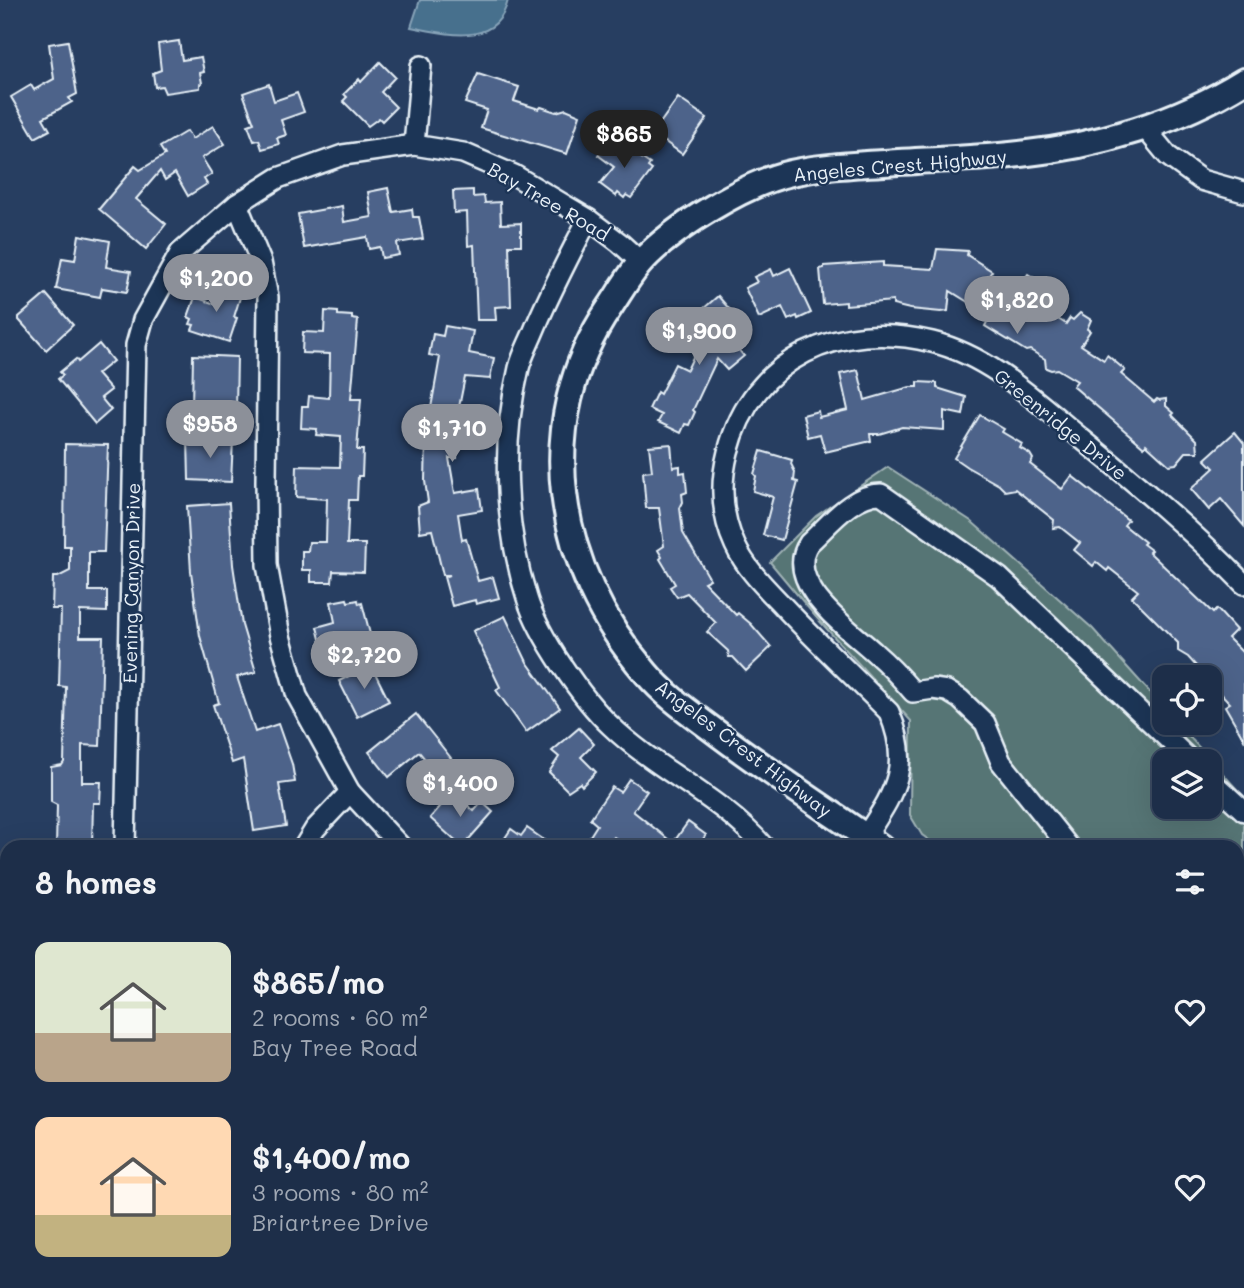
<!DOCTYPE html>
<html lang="en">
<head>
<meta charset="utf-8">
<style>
  :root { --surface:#1d2e49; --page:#2a3a53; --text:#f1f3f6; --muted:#a0a8b4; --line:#3b4a61; --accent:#8c9099 }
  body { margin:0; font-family:Mali,sans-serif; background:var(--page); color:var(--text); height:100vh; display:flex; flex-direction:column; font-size:26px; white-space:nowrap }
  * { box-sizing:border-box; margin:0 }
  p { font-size:23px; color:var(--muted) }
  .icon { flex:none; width:38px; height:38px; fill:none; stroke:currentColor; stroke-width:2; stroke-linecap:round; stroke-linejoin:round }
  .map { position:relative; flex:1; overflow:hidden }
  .details { position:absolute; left:0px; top:840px; width:1244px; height:448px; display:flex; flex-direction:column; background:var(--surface); border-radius:21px 21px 0 0; box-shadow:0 7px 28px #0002,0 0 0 2px var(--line) }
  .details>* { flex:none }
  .controls { position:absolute; left:1152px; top:665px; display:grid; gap:14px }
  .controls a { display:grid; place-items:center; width:70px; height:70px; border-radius:14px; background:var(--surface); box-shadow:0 7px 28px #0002,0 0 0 2px var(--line); font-size:35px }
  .price { position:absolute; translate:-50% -60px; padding:0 16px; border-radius:24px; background:var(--accent); color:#fff; font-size:23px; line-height:46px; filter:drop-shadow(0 2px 4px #0008) }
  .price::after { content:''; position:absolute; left:50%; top:42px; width:21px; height:16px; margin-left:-10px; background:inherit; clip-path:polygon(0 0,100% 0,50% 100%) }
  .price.current { background:#222; color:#fff }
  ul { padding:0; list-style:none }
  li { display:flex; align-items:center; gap:21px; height:175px; padding:0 35px }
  li span { display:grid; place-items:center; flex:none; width:196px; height:140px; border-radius:14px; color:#555 }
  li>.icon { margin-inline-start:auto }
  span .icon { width:84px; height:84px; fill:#fffc; stroke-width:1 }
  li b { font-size:30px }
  h2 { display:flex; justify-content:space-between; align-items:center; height:84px; padding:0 35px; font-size:30px }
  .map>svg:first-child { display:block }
  .grass { fill:#577574; stroke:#a0b3b6; stroke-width:2; fill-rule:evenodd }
  .water { fill:#466f8d; stroke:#87a3b8; stroke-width:2 }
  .building { fill:#4d638a; stroke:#e8f1f8; stroke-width:2 }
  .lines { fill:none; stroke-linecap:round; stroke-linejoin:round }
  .minor-casing { stroke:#e8f1f8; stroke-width:24 }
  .major-casing { stroke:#e8f1f8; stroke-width:30 }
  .minor { stroke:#1d3557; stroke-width:19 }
  .major { stroke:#1d3557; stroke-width:24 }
  .labels { text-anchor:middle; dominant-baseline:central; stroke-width:5; stroke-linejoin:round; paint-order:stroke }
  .street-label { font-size:19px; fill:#e8f1f8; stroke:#1d3557 }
</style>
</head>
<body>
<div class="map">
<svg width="1244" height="1288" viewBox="0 0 1244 1288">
  <rect width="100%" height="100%" fill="#273e61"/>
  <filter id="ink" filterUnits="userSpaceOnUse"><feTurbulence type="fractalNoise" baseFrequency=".0143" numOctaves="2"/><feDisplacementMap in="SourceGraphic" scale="14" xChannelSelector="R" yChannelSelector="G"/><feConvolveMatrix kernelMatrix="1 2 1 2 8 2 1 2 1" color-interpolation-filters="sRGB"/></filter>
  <g filter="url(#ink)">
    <path class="grass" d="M888,467l83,54 121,107 72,80v15h13l67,74v276l-7,-5v-221h-298l-17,-12 -12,-20 1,-94 -96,-105 -45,-54 46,-46zM1164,761h45v46h-45z"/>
    <path class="water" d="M420,0h88c-11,48 -60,34 -97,27z"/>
    <g class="building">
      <polygon points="68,41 77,94 69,98 72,102 43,118 50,130 35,138 11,97 31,85 34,90 54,79 49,44"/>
      <polygon points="179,41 182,60 201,57 204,72 200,73 202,83 200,84 200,88 165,93 162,86 155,87 153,73 161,70 158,44"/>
      <polygon points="380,62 395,77 381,92 396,107 382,121 379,118 368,126 343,101 347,97 344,94 359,79 361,82"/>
      <polygon points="478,74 519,87 514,101 539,109 541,107 556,112 566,109 580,115 567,154 481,128 487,110 465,103"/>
      <polygon points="269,84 274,101 297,93 304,112 281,120 286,135 277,138 279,144 262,149 259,140 254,141 248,125 254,123 243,93"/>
      <polygon points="678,98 707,118 682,154 653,133"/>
      <polygon points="213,126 225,144 202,158 212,174 204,179 207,184 188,196 175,173 165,180 160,171 136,199 166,224 146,249 99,209 135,166 140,170 165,155 160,147 187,131 192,139"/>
      <polygon points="611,138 650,164 648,167 652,170 631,198 626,195 624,198 618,193 616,196 600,184 614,167 598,155"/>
      <polygon points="388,188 393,212 412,209 413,217 419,217 423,239 397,243 399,255 382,258 380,247 369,249 367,237 304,248 298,214 342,206 344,222 372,217 368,192"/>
      <polygon points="473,190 473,197 484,196 485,203 500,202 501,224 521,223 521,245 509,245 511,306 495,307 496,320 477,320 474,245 468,246 467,212 454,213 453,191"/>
      <polygon points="79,235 110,241 106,267 131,271 127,292 102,288 100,297 56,289 62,258 75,260"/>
      <polygon points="937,249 968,251 967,255 992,271 979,290 1005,289 1017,285 1021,284 1028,274 1041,282 1029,301 1066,324 1070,318 1073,320 1080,313 1091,320 1087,329 1090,331 1081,345 1104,360 1107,355 1125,370 1121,374 1154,402 1157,399 1159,400 1166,399 1166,406 1174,413 1172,415 1197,440 1198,452 1186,452 1176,464 1169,465 1146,444 1144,447 1073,386 1077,381 1057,369 1051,370 1046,368 1045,359 1030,350 1026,351 985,326 988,320 981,316 984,312 950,291 948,311 941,312 910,309 893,305 893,301 846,305 846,302 823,304 820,269 824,268 824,266 883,262 883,266 933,269"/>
      <polygon points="790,268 811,313 798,319 797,316 788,320 782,307 759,318 745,288 757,282 754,277 771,269 774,276"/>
      <polygon points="221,284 242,291 234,317 237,318 229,342 192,330 194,325 190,324 192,319 188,317 195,297 215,304"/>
      <polygon points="46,294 73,325 46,350 19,320 19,317"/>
      <polygon points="718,296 743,325 732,335 735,339 732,342 744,356 727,370 717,359 693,410 695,412 689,425 685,424 681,433 658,422 662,415 649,409 657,392 660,394 675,364 687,370 695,353 700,349 690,336 711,318 703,309"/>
      <polygon points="325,311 338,312 338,315 352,316 352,319 358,320 351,399 361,399 357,450 363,450 362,476 358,476 357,500 349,500 347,544 365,544 364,572 333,571 332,582 311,582 311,570 302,570 302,551 308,551 309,542 326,542 327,499 296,497 297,466 340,467 341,437 316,435 317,429 301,428 302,406 308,406 309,396 329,398 330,354 302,353 303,332 324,333"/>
      <polygon points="445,326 473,331 469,353 494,358 490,379 465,377 457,417 482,417 482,439 457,439 457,458 449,458 455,493 479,489 482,510 458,514 462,540 466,539 478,581 493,577 499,598 476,604 475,600 452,606 444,577 450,575 443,575 432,530 420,532 418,506 428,502 425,481 426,439 413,439 413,417 426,417 426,408 431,408 440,357 429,355 433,334 443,336"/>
      <polygon points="99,344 113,361 97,374 111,390 101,398 111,410 95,424 58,379 63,375 60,372 76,359 78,362"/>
      <polygon points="193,355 237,357 236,409 192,408"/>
      <polygon points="858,370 865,400 910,387 918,387 918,382 937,383 937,388 966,397 963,415 944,411 944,430 902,427 879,434 870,434 871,441 825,452 820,434 808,437 803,415 818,411 819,417 848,410 840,374"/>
      <polygon points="980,415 1004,429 1002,432 1022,444 1020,448 1030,454 1033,459 1030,464 1062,489 1072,476 1128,520 1124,525 1145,542 1143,544 1151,550 1149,552 1213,613 1217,609 1236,630 1228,638 1244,654 1244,739 1225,706 1230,703 1209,681 1209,677 1206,677 1188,657 1178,651 1178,643 1132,597 1138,591 1109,568 1107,571 1096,562 1093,566 1074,550 1080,543 1060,527 1053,528 1054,520 1015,489 1005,491 999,485 967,467 954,458"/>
      <polygon points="1235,432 1244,443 1244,526 1221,499 1209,510 1191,489 1214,468 1205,459"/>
      <polygon points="188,438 233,440 231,482 189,480"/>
      <polygon points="65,444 108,445 104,552 89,552 89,591 107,591 107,612 80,611 80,637 103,637 100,746 82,745 82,782 101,782 100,803 93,803 92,847 56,847 57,805 51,802 51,767 62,765 64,762 66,687 59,686 61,609 52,609 53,577 58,577 70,571 70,546 64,546"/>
      <polygon points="671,444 673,467 680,466 680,473 685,472 687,492 682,494 683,502 680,508 683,533 710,579 704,582 736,615 738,613 751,624 771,647 746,671 733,657 729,657 728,651 707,632 716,623 687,593 677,597 670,587 675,584 660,559 662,557 658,550 664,546 659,508 646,508 643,472 652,471 649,446"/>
      <polygon points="761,451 792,460 791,464 795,472 794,481 798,482 782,540 763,535 773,497 753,491 756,476 754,474"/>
      <polygon points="229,503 233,565 242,625 256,672 237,677 255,732 278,724 292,764 295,782 279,784 286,826 254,831 243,759 232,763 213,705 219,703 200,636 191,572 187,506"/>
      <polygon points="347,599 348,602 358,600 359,604 362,603 370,634 366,636 369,646 366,646 367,650 329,659 326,646 322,647 317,627 335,622 331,602"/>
      <polygon points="505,616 527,662 560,708 526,732 496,690 500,687 473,631"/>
      <polygon points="371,665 389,701 357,717 339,681"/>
      <polygon points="416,714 451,758 435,771 419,752 389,777 369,752"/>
      <polygon points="579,728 594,744 581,757 596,772 582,786 580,783 568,791 549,772 559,757 552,751"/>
      <polygon points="629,779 647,791 633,811 673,843 688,822 706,835 697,847 629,847 614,837 606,847 590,836 597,825 590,819 612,787 620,792"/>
      <polygon points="453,792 474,811 482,802 493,812 462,847 430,818"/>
      <polygon points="527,828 554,847 499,847 511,829 521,836"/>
    </g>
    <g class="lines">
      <defs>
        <g id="minor">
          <polyline points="1145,128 1168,156 1201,180 1244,192"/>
          <polyline points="414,145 421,66"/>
          <polyline points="237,204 261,262 268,297 266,482 267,565 280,636 297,696 350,792 401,847"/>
          <path d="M588,219c-19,38 -39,75 -55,114 -5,12 -11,23 -14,35 -18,74 -15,157 8,230 11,37 55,101 84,128 47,45 110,71 153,121"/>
          <polyline points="1209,779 1244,811"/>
          <polyline points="125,847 136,345 143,320 180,253 237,204 278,178 343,155 414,145 463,153 514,175 588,219 620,243 641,262"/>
          <polyline points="304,847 315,829 350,792"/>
          <path d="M859,847c30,-49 56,-74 30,-135 -35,-35 -71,-69 -105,-105 -18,-19 -38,-38 -49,-62 -14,-30 -15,-62 -7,-93 24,-95 113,-133 204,-110 58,14 105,60 150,97 56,46 112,93 162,145"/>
          <path d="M1069,847l-68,-85 -16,-39 -25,-24 -13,-8 -14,-2 -20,3c-12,-14 -24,-27 -38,-39 -26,-24 -93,-70 -66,-110 20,-18 43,-49 72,-49l118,83 192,184"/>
          <polyline points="1237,982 1244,989"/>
          <polyline points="1228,1281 1234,1288"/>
          <polyline points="852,1288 856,1281"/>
          <polyline points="1095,1288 1099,1281"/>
        </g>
        <g id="major">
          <path d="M881,847c-54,-37 -108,-72 -160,-111 -26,-20 -54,-38 -75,-63 -90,-104 -116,-249 -36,-366 10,-15 20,-33 32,-46 32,-34 104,-78 149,-88 41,-9 84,-9 125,-12 35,-2 70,-3 104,-7 78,-8 158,-32 224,-73"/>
          <polyline points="1237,1091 1244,1096"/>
          <polyline points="0,1235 7,1236"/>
          <polyline points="135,1281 153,1288"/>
        </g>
      </defs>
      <use href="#minor" class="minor-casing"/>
      <use href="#major" class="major-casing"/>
      <use href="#minor" class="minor"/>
      <use href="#major" class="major"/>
    </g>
  </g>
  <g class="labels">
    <g class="street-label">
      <text transform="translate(900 165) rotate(-5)">Angeles Crest Highway</text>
      <text transform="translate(549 201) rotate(30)">Bay Tree Road</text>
      <text transform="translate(1061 424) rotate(39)">Greenridge Drive</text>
      <text transform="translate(131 583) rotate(-89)">Evening Canyon Drive</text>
      <text transform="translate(744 748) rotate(37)">Angeles Crest Highway</text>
    </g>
  </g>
</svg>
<div class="controls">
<a><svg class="icon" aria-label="locate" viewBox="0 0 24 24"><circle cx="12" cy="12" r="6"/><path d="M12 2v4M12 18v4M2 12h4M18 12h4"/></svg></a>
<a><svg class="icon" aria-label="layers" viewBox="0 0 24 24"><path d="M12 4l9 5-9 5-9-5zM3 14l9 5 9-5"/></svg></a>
</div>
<b class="price current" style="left:624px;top:170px">$865</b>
<b class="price" style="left:216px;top:314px">$1,200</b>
<b class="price" style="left:1017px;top:336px">$1,820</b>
<b class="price" style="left:699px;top:367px">$1,900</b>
<b class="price" style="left:210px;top:460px">$958</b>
<b class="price" style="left:452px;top:464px">$1,710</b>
<b class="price" style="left:364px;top:691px">$2,720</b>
<b class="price" style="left:460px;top:819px">$1,400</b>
<section class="details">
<h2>8 homes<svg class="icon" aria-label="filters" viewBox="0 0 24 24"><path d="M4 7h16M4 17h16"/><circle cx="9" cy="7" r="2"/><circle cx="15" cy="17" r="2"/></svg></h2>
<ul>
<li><span style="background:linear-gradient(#dfe7d0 65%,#b9a48a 0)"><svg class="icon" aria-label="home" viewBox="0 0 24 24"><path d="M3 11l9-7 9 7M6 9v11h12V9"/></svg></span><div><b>$865/mo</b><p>2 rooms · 60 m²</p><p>Bay Tree Road</p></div><svg class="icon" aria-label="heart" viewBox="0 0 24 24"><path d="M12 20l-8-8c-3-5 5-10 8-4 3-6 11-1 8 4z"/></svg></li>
<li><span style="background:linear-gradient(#ffd9b3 70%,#c2b280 0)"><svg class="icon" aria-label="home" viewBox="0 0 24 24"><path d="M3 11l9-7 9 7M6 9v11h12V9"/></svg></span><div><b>$1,400/mo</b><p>3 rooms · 80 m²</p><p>Briartree Drive</p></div><svg class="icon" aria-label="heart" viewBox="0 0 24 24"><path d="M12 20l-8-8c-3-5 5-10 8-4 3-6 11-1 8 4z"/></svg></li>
</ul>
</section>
</div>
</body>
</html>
